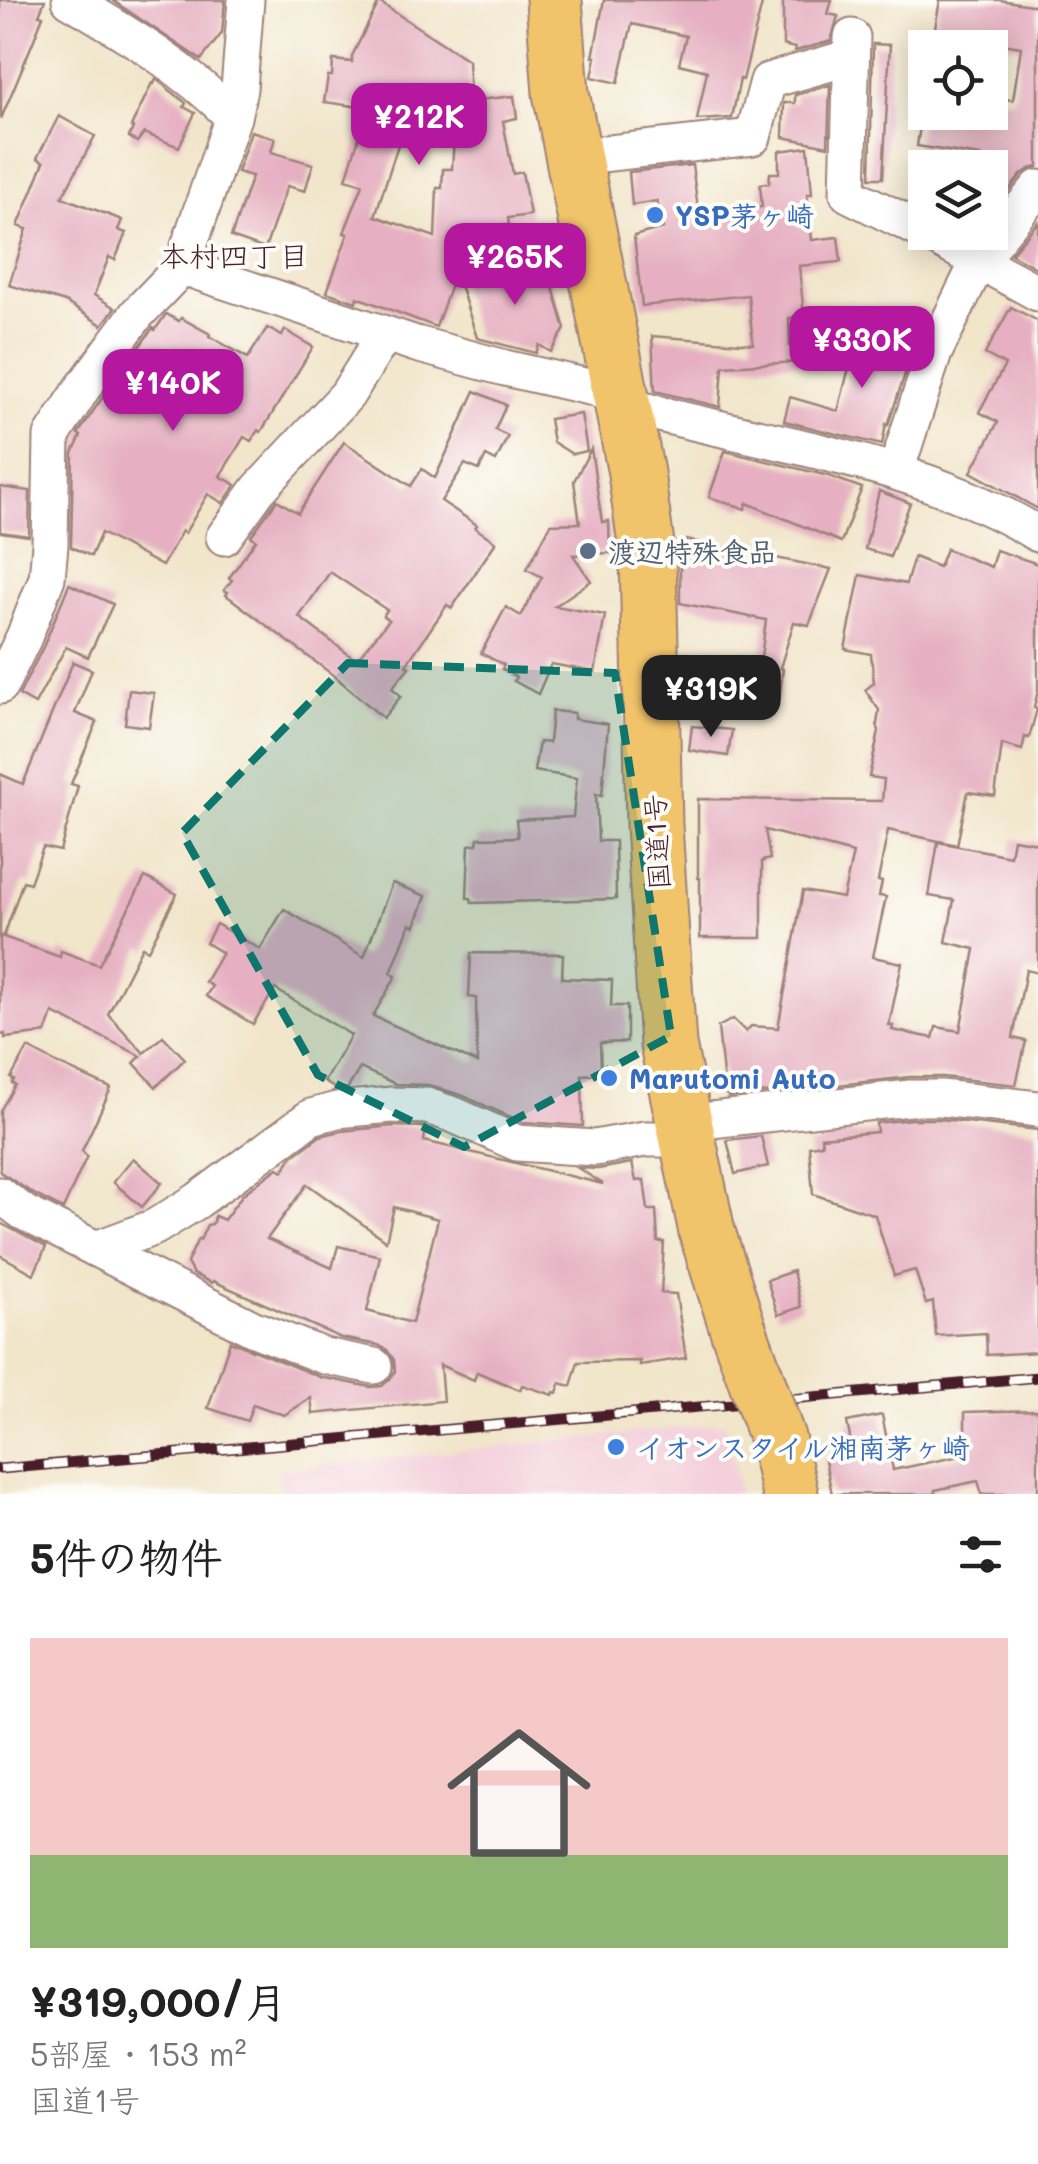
<!DOCTYPE html>
<html lang="ja">
<head>
<meta charset="utf-8">
<style>
  :root { --surface:#fff; --page:#f2f2f2; --text:#222; --muted:#767676; --accent:#b5179e }
  body { margin:0; font-family:Mali,"Klee One",sans-serif; background:var(--page); color:var(--text); height:100vh; display:flex; flex-direction:column; font-size:38px; white-space:nowrap }
  * { box-sizing:border-box; margin:0 }
  p { font-size:32px; color:var(--muted) }
  .icon { flex:none; width:55px; height:55px; fill:none; stroke:currentColor; stroke-width:2; stroke-linecap:round; stroke-linejoin:round }
  .map { position:relative; height:1494px; overflow:hidden }
  .sheet { display:flex; flex-direction:column; background:var(--surface); flex:1 }
  .sheet>* { flex:none }
  .controls { position:absolute; left:908px; top:30px; display:grid; gap:20px }
  .controls a { display:grid; place-items:center; width:100px; height:100px; border-radius:0px; background:var(--surface); box-shadow:0 5px 25px #0003; font-size:50px }
  .price { position:absolute; translate:-50% -85px; padding:0 22px; border-radius:20px; background:var(--accent); color:#fff; font-size:32px; line-height:65px; filter:drop-shadow(0 2px 5px #0008) }
  .price::after { content:''; position:absolute; left:50%; top:60px; width:30px; height:22px; margin-left:-15px; background:inherit; clip-path:polygon(0 0,100% 0,50% 100%) }
  .price.on { background:#222; color:#fff }
  ul { padding:0; list-style:none }
  li { display:grid; align-content:center; gap:20px; height:530px; padding:0 30px }
  li span { display:grid; place-items:center; height:310px; border-radius:0px; color:#555 }
  li>.icon { margin-inline-start:auto }
  span .icon { width:180px; height:180px; fill:#fffc; stroke-width:1 }
  li b { font-size:42px }
  h2 { display:flex; justify-content:space-between; align-items:center; height:120px; padding:0 30px; font-size:42px }
  .map>svg:first-child { display:block }
  .built { fill:#f4cfdc }
  .building { fill:#e6b0c2; fill-rule:evenodd }
  .lines { fill:none; stroke-linecap:round; stroke-linejoin:round }
  .minor-casing { stroke:#9e827a; stroke-width:39 }
  .trunk-casing { stroke:#9e827a; stroke-width:59 }
  .minor { stroke:#fff; stroke-width:35 }
  .trunk { stroke:#f1c36a; stroke-width:55 }
  .rail-casing { stroke:#4a1f2b; stroke-width:11 }
  .rail { stroke:#fdfcf7; stroke-width:8; stroke-dasharray:22; stroke-linecap:butt }
  .trunk-bridge-casing { stroke:#9e827a; stroke-width:59; stroke-linecap:butt }
  .trunk-bridge { stroke:#f1c36a; stroke-width:55 }
  .marked { fill:#0f766e; fill-opacity:0.2; stroke:#0f766e; stroke-width:8; stroke-dasharray:20 12; stroke-linejoin:round }
  .shop-dot { fill:#3f7fe0; stroke:#fdfcf7; stroke-width:4 }
  .service-dot { fill:#5c6f8a; stroke:#fdfcf7; stroke-width:4 }
  .labels { text-anchor:middle; dominant-baseline:central; stroke-width:8; stroke-linejoin:round; paint-order:stroke }
  .shop-label { font-size:28px; font-weight:bold; fill:#366cbe; stroke:#fdfcf7; text-anchor:start }
  .service-label { font-size:28px; font-weight:bold; fill:#4e5e75; stroke:#fdfcf7; text-anchor:start }
  .street-label { font-size:28px; fill:#4a1f2b; stroke:#fdfcf7 }
  .neighbourhood-label { font-size:30px; fill:#4a1f2b; stroke:#fdfcf7 }
</style>
</head>
<body>
<div class="map">
<svg width="1038" height="1494" viewBox="0 0 1038 1494">
  <rect width="100%" height="100%" fill="#fdfcf7"/>
  <filter id="ink" filterUnits="userSpaceOnUse"><feTurbulence type="fractalNoise" baseFrequency=".01" numOctaves="2"/><feDisplacementMap in="SourceGraphic" scale="20" xChannelSelector="R" yChannelSelector="G"/><feConvolveMatrix kernelMatrix="1 2 1 2 8 2 1 2 1" color-interpolation-filters="sRGB"/></filter>
  <filter id="wash" filterUnits="userSpaceOnUse"><feTurbulence type="fractalNoise" baseFrequency=".0048" numOctaves="4" result="noise"/><feDisplacementMap in="SourceGraphic" scale="40" xChannelSelector="R" yChannelSelector="G"/><feGaussianBlur stdDeviation="2.25" result="paint"/><feColorMatrix in="noise" values="0 0 0 0 0 0 0 0 0 0 0 0 0 0 0 0 0 1.4 0 .05"/><feComposite in="paint" operator="in"/></filter>
  <g filter="url(#wash)">
    <rect width="100%" height="100%" fill="#f1e5ca"/>
    <polygon class="built" points="725,1423 740,1494 280,1494 279,1470"/>
    <g id="blocks">
      <g class="building">
        <polygon points="0,0 45,0 39,15 43,16 33,42 1,119"/>
        <polygon points="112,0 225,0 222,33 201,60"/>
        <polygon points="604,0 763,0 743,80 740,79 732,118 697,120 707,71 679,64 686,36 632,24 618,83 592,77 596,57 593,57"/>
        <polygon points="783,0 832,0 828,14 838,16 831,41 795,51 795,48 783,45"/>
        <polygon points="940,0 999,0 1038,6 1038,167 1030,169 1022,174 990,213 990,168 978,168 980,156 917,146 922,113 949,112 992,119 995,98 1013,100 1021,47 990,42 991,37 935,28"/>
        <path d="M379,2l89,58 2,41 44,-5 3,22 -14,3 10,53 9,-2 8,43 -22,3 1,7 -35,5 -17,46 -1,-5 -20,56 -79,-30 -1,5 -29,-10 21,-58 -4,-1 19,-49 -17,-5 22,-71 -44,-6 4,-26h4l1,-16 19,2v-6zM406,120l49,2 -3,47h-9l-1,19h-5l-2,49 -60,-21z"/>
        <polygon points="873,44 890,45 883,178 870,178"/>
        <polygon points="156,79 186,103 184,107 195,113 179,147 144,133 137,142 129,137 133,128 131,127 152,83 154,84"/>
        <polygon points="830,85 828,146 783,137 784,103 795,103 795,95"/>
        <polygon points="59,116 95,136 62,197 122,220 118,230 126,233 115,260 109,257 94,295 115,308 102,325 65,302 9,285 27,229 18,226 44,162 37,158"/>
        <polygon points="251,131 275,138 271,152 313,164 305,191 287,186 265,249 231,237 252,176 237,172"/>
        <polygon points="808,147 812,194 807,194 812,240 838,237 841,262 799,266 804,316 789,318 790,346 801,347 800,362 723,366 720,407 655,391 652,336 753,344 748,295 642,306 634,236 663,228 657,201 632,205 629,172 692,165 699,216 762,207 760,184 769,183 770,173 779,173 779,151"/>
        <polygon points="1038,222 1038,269 1011,254"/>
        <polygon points="535,262 537,269 550,277 565,329 551,352 539,345 536,353 477,338 459,282"/>
        <polygon points="1011,307 1038,321 1038,509 971,472 998,422 979,412 1005,365 985,354"/>
        <polygon points="166,314 179,321 181,318 210,334 209,336 248,358 267,328 282,336 285,330 313,347 261,432 258,430 251,441 244,437 220,476 236,485 223,503 208,494 185,533 182,531 162,566 101,533 91,556 71,547 73,453 81,436 78,434 100,401 153,328 155,330"/>
        <polygon points="859,328 915,344 888,425 886,424 882,445 784,421 790,397 838,411"/>
        <path d="M475,391l31,14 -11,25 13,6 -12,25 -10,-5 -7,14 -14,-6 -24,37 36,24 -2,3 21,14 -44,66 -5,-3 -41,60 3,2 -17,21 9,8 -18,22 -46,-40 -111,-83 2,-3 -4,-2 8,-10 -3,-2 27,-38 -5,-4 24,-33 2,-3 21,13 46,-71 67,44 11,-17 13,9zM330,572l57,38 -4,6 6,4 -33,40 -57,-43z"/>
        <polygon points="581,414 587,451 572,454 553,442 549,419"/>
        <polygon points="591,449 602,522 609,521 610,553 573,555 591,581 555,606 605,615 595,672 551,664 538,694 514,681 516,677 502,669 504,665 481,653 506,607 521,616 542,577 527,569 551,524 580,523 574,481"/>
        <polygon points="725,451 829,476 862,488 841,542 747,503 745,509 709,497"/>
        <polygon points="0,487 30,491 29,536 0,532"/>
        <polygon points="879,491 910,503 890,557 865,549"/>
        <polygon points="686,540 831,569 809,625 794,622 780,668 783,669 779,699 772,698 767,716 753,713 755,696 741,693 746,663 760,665 766,620 680,603 680,569"/>
        <polygon points="946,549 991,567 996,550 1038,564 1038,690 1034,708 1037,709 1029,738 1025,737 1022,750 1002,744 995,796 968,792 957,845 888,830 878,881 882,882 879,896 886,897 873,957 902,963 889,1025 893,1026 892,1030 933,1038 936,1027 960,1031 975,949 946,942 954,900 929,896 938,842 1010,856 1013,839 1038,843 1038,973 1026,970 1013,1038 1026,1041 1016,1085 943,1077 910,1077 728,1097 728,1094 725,1094 718,1027 733,1019 746,1032 751,1026 778,1028 803,891 843,898 853,853 765,830 770,859 762,861 762,938 700,938 700,878 698,878 698,799 882,801 884,779 869,777 879,731 877,724 879,710 865,690 874,683 871,654 845,649 860,575 906,584 914,557 939,567"/>
        <polygon points="69,584 113,604 88,657 66,647 35,704 19,695 44,645"/>
        <polygon points="73,662 92,670 75,713 97,722 71,784 78,786 60,851 43,847 30,883 23,881 4,936 1,936 60,957 61,951 99,965 145,877 177,894 148,950 142,947 108,1014 144,1053 163,1036 185,1059 156,1087 134,1063 141,1056 53,1013 46,1033 5,1038 5,1034 0,1035 0,774 23,784"/>
        <polygon points="129,690 154,693 149,727 125,724"/>
        <polygon points="552,711 574,713 574,719 608,724 602,795 596,794 598,841 615,841 616,899 472,903 471,898 467,898 469,845 477,844 478,838 518,837 516,820 573,817 577,778 534,771 539,742 549,743"/>
        <polygon points="692,726 732,730 728,756 689,750"/>
        <polygon points="392,883 426,896 415,926 410,924 391,973 396,976 373,1016 477,1063 476,998 469,997 471,953 563,954 562,978 612,980 611,1006 627,1006 627,1042 600,1043 601,1074 582,1075 583,1126 522,1122 461,1095 428,1085 396,1084 360,1068 348,1088 336,1089 324,1082 351,1035 275,989 253,1024 206,996 212,986 205,982 222,953 206,943 216,924 260,949 284,909 364,957"/>
        <polygon points="28,1048 62,1066 111,1088 82,1151 87,1156 63,1209 34,1194 0,1172 0,1111 15,1085 12,1083 14,1080 11,1078"/>
        <polygon points="911,1119 940,1119 1038,1130 1038,1352 987,1355 986,1333 936,1336 933,1302 926,1304 915,1270 894,1276 875,1215 813,1194 809,1146 822,1144 821,1137 877,1132 876,1123"/>
        <path d="M393,1126l30,1 3,1 -2,13 179,43 -25,-16 20,1 34,-6 4,18 8,-1 4,30h8l2,32h6l-3,51 15,1 10,64 -46,7v-4l-62,1 -7,24 -11,-3 -3,10 -3,-1 -1,3 -31,-10 -2,5 -43,-18 -3,8 -34,-15 3,36 -130,13 -2,-16 -27,17 -31,-11 -6,17 -39,-13 22,-67 90,36 51,10 11,-1 8,-7 5,-8 -1,-11 -7,-10 -9,-5 -37,-7 -128,-57 -1,2 -19,-9 -6,-11 11,-24 2,1 7,-15 5,-1 3,-8 9,4 19,-26 35,-26 5,3 9,-14 28,-21 21,-5zM307,1184l79,57 8,-34 44,12 -26,104 -45,-12 13,-55 -42,-10 -6,22 -65,-29z"/>
        <polygon points="761,1136 768,1166 735,1174 727,1140"/>
        <polygon points="133,1158 162,1183 142,1207 113,1182"/>
        <polygon points="0,1223 46,1247 34,1274 0,1255"/>
        <polygon points="793,1271 801,1307 778,1315 767,1280"/>
        <polygon points="1038,1410 1038,1494 982,1494 978,1481 935,1490 935,1494 832,1494 825,1460 853,1454 847,1422 882,1415 893,1470 965,1455 965,1412"/>
      </g>
    </g>
  </g>
  <g filter="url(#ink)">
    <use href="#blocks" fill-opacity="0" stroke="#9e827a" stroke-width="2.5"/>
    <g class="lines">
      <defs>
        <g id="minor">
          <path d="M70,0c58,34 116,69 163,117"/>
          <polyline points="852,37 848,194 925,232"/>
          <polyline points="574,157 753,137 768,81 851,57"/>
          <polyline points="925,232 1038,293"/>
          <path d="M182,267l234,77 89,24 93,21 23,15c139,39 292,54 417,130"/>
          <polyline points="896,471 934,353 979,260 1038,188"/>
          <polyline points="224,537 259,489 347,395 385,334"/>
          <polyline points="0,686 24,637 47,578 50,545 52,436 82,389 137,314 182,267 233,117 239,89 246,0"/>
          <polyline points="684,1127 711,1120 910,1098 941,1098 1038,1109"/>
          <polyline points="0,1195 23,1212 96,1249 155,1227 197,1201 311,1117 337,1110 392,1105 427,1106 454,1115 517,1143 595,1148 645,1139 687,1139"/>
          <polyline points="96,1249 254,1329 324,1356 374,1366"/>
        </g>
        <g id="trunk">
          <polyline points="554,0 561,93 636,473 648,558 654,825 668,1045 707,1232 738,1329"/>
          <polyline points="777,1438 790,1494"/>
        </g>
      </defs>
      <use href="#minor" class="minor-casing"/>
      <use href="#trunk" class="trunk-casing"/>
      <use href="#minor" class="minor"/>
      <use href="#trunk" class="trunk"/>
      <defs>
        <polyline id="rail" points="0,1469 1038,1377"/>
      </defs>
      <use href="#rail" class="rail-casing"/>
      <use href="#rail" class="rail"/>
      <defs>
        <polyline id="trunk-bridge" points="738,1329 777,1438"/>
      </defs>
      <use href="#trunk-bridge" class="trunk-bridge-casing"/>
      <use href="#trunk-bridge" class="trunk-bridge"/>
    </g>
  </g>
  <path class="marked" d="M348,663l267,10 56,363 -207,111 -146,-72 -136,-242z"/>
  <g class="shop-dot">
    <circle cx="655" cy="215" r="10"/>
    <circle cx="609" cy="1078" r="10"/>
    <circle cx="616" cy="1447" r="10"/>
  </g>
  <circle class="service-dot" cx="588" cy="551" r="10"/>
  <g class="labels">
    <g class="shop-label">
      <text x="675" y="215">YSP茅ヶ崎</text>
      <text x="629" y="1078">Marutomi Auto</text>
      <text x="636" y="1447">イオンスタイル湘南茅ヶ崎</text>
    </g>
    <g class="service-label">
      <text x="608" y="551">渡辺特殊食品</text>
    </g>
    <g class="street-label">
      <text transform="translate(656 842) rotate(-93)">国道1号</text>
    </g>
    <g class="neighbourhood-label">
      <text x="234" y="255">本村四丁目</text>
    </g>
  </g>
</svg>
<div class="controls">
<a><svg class="icon" aria-label="locate" viewBox="0 0 24 24"><circle cx="12" cy="12" r="6"/><path d="M12 2v4M12 18v4M2 12h4M18 12h4"/></svg></a>
<a><svg class="icon" aria-label="layers" viewBox="0 0 24 24"><path d="M12 4l9 5-9 5-9-5zM3 14l9 5 9-5"/></svg></a>
</div>
<b class="price" style="left:419px;top:168px">¥212K</b>
<b class="price" style="left:515px;top:308px">¥265K</b>
<b class="price" style="left:862px;top:391px">¥330K</b>
<b class="price" style="left:173px;top:434px">¥140K</b>
<b class="price on" style="left:711px;top:740px">¥319K</b>
</div>
<section class="sheet">
<h2>5件の物件<svg class="icon" aria-label="filters" viewBox="0 0 24 24"><path d="M4 7h16M4 17h16"/><circle cx="9" cy="7" r="2"/><circle cx="15" cy="17" r="2"/></svg></h2>
<ul>
<li><span style="background:linear-gradient(#f6c9c9 70%,#8fb573 0)"><svg class="icon" aria-label="home" viewBox="0 0 24 24"><path d="M3 11l9-7 9 7M6 9v11h12V9"/></svg></span><div><b>¥319,000/月</b><p>5部屋 · 153 m²</p><p>国道1号</p></div></li>
</ul>
</section>
</body>
</html>
